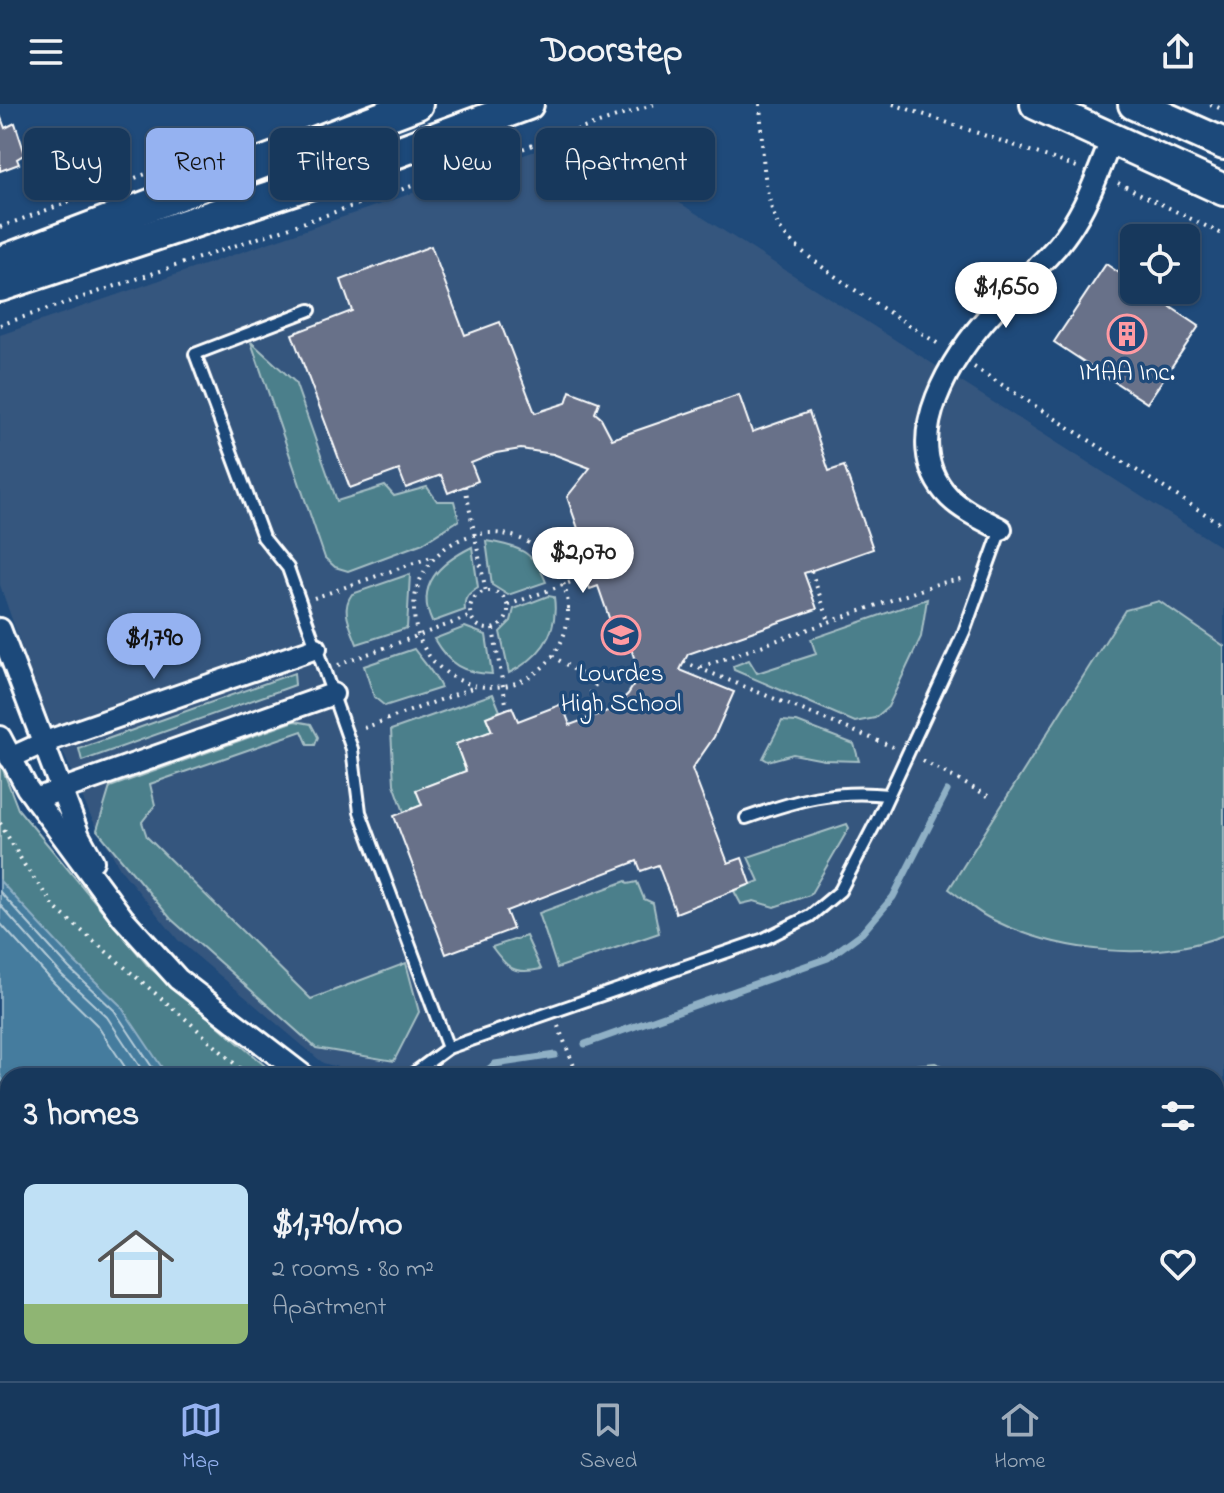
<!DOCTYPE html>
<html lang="en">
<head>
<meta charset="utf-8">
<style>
  :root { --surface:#17385c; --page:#244365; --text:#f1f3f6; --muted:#9eacbb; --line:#365272; --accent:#95b2f1 }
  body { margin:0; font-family:"Indie Flower",sans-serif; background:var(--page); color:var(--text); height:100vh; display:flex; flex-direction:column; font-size:30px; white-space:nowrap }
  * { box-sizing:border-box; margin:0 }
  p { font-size:26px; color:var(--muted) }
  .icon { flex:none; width:44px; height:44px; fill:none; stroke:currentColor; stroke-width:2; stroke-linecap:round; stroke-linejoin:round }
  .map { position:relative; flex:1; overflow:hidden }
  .details { position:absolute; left:0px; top:964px; width:1224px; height:314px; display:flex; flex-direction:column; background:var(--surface); border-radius:24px 24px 0 0; box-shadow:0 2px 6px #0004,0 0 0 2px var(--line) }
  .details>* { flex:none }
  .top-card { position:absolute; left:24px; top:24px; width:800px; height:72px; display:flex; gap:16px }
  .tools { position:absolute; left:1120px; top:120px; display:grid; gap:16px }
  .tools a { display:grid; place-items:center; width:80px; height:80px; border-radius:12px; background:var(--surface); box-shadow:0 2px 6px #0004,0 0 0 2px var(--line); font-size:40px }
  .price { position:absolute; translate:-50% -68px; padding:0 18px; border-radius:28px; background:#fff; color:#222; font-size:26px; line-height:52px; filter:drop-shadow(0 2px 4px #0008) }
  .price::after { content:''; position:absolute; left:50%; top:48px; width:24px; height:18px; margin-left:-12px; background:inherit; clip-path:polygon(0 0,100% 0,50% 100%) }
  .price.active { background:var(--accent); color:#111 }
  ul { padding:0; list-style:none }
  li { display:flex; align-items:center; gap:24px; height:200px; padding:0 24px }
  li+li { border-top:2px solid var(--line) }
  li span { display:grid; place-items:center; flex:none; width:224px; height:160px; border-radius:12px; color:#555 }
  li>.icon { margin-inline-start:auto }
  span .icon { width:96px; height:96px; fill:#fffc; stroke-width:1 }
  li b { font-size:34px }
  h2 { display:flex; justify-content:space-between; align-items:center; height:96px; padding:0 24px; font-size:34px }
  .chip { padding:0 28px; border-radius:12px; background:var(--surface); box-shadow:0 2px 6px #0004,0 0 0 2px var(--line); font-size:28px; line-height:72px }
  .chip.active { background:var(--accent); color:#111 }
  header { display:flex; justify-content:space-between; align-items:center; height:104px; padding:0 24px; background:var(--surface); font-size:36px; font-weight:800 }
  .tabs { display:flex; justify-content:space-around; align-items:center; height:112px; border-top:2px solid var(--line); background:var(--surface); font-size:22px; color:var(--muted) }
  .tabs a { display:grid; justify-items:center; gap:4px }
  .tabs .active { color:var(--accent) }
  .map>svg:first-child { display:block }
  .built { fill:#35567e }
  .green { fill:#4c7f8b; stroke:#a6bfc5; stroke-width:2 }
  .water { fill:#447c9e; stroke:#8fb0c5; stroke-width:2 }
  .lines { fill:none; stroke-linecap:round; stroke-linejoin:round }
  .shore { stroke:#b4cbd8; stroke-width:2 }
  .stream { stroke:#8fb0c5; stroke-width:7 }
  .building { fill:#687189; stroke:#fff; stroke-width:2 }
  .lane-casing { stroke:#fff; stroke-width:16 }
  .street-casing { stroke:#fff; stroke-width:26 }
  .secondary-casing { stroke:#fff; stroke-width:36 }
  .path { stroke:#fff; stroke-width:4; stroke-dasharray:2 6; stroke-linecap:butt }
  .lane { stroke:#1f4a7a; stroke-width:10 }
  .street { stroke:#1f4a7a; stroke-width:20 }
  .secondary { stroke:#1f4a7a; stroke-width:30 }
  .labels { text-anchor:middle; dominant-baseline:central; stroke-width:7; stroke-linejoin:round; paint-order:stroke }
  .poi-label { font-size:26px; fill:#fff; stroke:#1f4a7a }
</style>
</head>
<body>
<header><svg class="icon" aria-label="menu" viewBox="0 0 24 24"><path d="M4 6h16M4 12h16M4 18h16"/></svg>Doorstep<svg class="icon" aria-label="share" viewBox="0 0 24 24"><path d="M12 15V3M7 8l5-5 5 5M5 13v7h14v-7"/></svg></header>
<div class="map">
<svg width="1224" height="1277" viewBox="0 0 1224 1277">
  <rect width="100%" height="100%" fill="#1f4a7a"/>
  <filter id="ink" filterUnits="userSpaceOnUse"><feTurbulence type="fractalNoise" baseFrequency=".0125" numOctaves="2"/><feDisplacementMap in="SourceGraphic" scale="16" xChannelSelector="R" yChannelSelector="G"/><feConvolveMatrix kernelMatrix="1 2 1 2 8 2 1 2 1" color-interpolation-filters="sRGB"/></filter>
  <g filter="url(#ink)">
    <g class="built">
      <polygon points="576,33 1224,445 1224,1277 720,1277 709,1270 1216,1270 1216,972 370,972 323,959 178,836 121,766 90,711 35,582 0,481 0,231"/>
      <polygon points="0,1027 8,1050 8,1270 86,1270 88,1277 0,1277"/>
    </g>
    <g class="green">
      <polygon points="251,238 295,278 337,397 385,382 394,392 427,383 437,397 454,397 459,416 423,439 348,467 335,463 325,454"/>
      <path d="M486,437c32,5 48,10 60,41l-38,13 -16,-10z"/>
      <path d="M472,443l6,40c-9,6 -15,11 -13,23l-33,12c-17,-37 8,-59 40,-75z"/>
      <path d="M410,470l-3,54 -50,16c-6,-17 -17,-34 -5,-50z"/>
      <path d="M548,492l6,1c5,36 -13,60 -45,76l-9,-41 11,-11 3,-12z"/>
      <polygon points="927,495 921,533 888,603 875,614 855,618 734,566 733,562 749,556 757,569 816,550 811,535"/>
      <path d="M1159,497l65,45v289c-73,28 -166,18 -235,-17 -14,-7 -27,-20 -40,-29l176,-279z"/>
      <path d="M465,523l21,8 6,39c-29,-1 -43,-9 -58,-35z"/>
      <path d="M414,545c8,11 23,28 27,39l-56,18 -11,-9 -10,-31z"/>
      <polygon points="294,569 295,581 82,657 79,645"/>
      <polygon points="493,590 500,607 486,613 492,627 456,640 466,667 416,686 422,701 404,708 394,680 391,626"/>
      <polygon points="295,617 311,620 318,633 315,641 308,641 302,627 150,680 155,701 142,718 147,733 311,895 406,859 419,908 394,957 316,944 171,815 97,726 110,683"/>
      <polygon points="782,617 797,618 854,640 859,657 824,656 793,650 768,657 763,654"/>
      <polygon points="0,658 18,705 149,863 277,972 8,972 8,1050 0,1027"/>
      <polygon points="847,720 849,724 810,791 774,803 754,797 741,800 734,787 759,777 748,753"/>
      <polygon points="626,777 628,780 637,778 644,795 653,799 659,829 557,864 539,809"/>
      <path d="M526,832l15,33c-27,6 -33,0 -49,-22z"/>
      <polygon points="935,959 963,972 821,972 827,970"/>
      <polygon points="86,1270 709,1270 720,1277 88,1277"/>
      <polygon points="767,1270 957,1270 950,1277 776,1277"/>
    </g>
    <polygon class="water" points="0,777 75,858 120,901 165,968 176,972 8,972 8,989 0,970"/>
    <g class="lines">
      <g class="shore">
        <polyline points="0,788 69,864 114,906 158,972"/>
        <polyline points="0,801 62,871 107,913 146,972"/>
        <polyline points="0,819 54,879 97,921 131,972"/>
      </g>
      <g class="stream">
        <polyline points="585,940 828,854 862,829 893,793 947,687"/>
        <polyline points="481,972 495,960 555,951"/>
      </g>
    </g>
    <g class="building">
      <polygon points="0,11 5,24 15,19 25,50 17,55 19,60 0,67"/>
      <polygon points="431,142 465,231 500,218 535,309 566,299 570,287 599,298 595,309 601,314 612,335 739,291 752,328 809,308 829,367 844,362 873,445 804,469 817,505 688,550 680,566 734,588 714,633 692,665 728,759 742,754 751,780 676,809 658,761 641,767 637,757 506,807 513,825 446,850 394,712 422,701 416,686 466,667 456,640 492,627 486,613 512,603 518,617 562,600 570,621 613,605 628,590 640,571 626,530 616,534 598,482 590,485 579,456 588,453 567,393 590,364 553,350 521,345 496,349 471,359 478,377 448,389 441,371 406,384 399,366 350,384 292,230 352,207 341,176"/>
      <polygon points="1106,160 1134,179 1134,186 1145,186 1199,222 1147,299 1054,238"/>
      <polygon points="1224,1228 1224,1269 1216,1264 1216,1240"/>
    </g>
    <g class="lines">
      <defs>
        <g id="lane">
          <polyline points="310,206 195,250 263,433 288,464 352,645 360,708 448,944"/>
          <path d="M746,714c51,-18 88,-29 142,-23"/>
          <polyline points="410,972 448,944 764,835 810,812 840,787 877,716 964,528 1001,425"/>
          <polyline points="1141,1270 1152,1277"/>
          <polyline points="502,1277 503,1270"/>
        </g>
        <g id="street">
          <path d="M1001,425c-17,-9 -38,-18 -52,-32 -55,-57 6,-145 47,-189 23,-26 53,-48 72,-76 20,-28 31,-62 44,-94"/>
          <polyline points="0,525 79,732 93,757"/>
          <polyline points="0,633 27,684 123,814 178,875 304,972"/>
          <polyline points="10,654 45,638 316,544"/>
          <polyline points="35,695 333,590"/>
          <polyline points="1216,1090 1224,1088"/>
          <polyline points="664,1270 672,1277"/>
          <polyline points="1068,1277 1070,1270"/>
        </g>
        <g id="secondary">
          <polyline points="1036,0 1224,86"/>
          <polyline points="1134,0 1224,40"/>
          <polyline points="0,158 417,0"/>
          <polyline points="0,182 324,75 528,0"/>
        </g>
      </defs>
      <use href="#lane" class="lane-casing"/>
      <use href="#street" class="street-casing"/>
      <use href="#secondary" class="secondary-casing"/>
      <g class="path">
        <path d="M760,0c3,40 1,84 18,121 13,29 129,98 162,120"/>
        <polyline points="893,0 1080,64"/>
        <polyline points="1210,0 1224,6"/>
        <polyline points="1118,79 1224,131"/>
        <polyline points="0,123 231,39"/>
        <polyline points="0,221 655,0"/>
        <polyline points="974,263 1224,422"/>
        <polyline points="465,382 486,488"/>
        <circle cx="491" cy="506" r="77"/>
        <polyline points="811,467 829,517"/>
        <circle cx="489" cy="506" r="19"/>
        <polyline points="314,494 434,452"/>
        <polyline points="508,501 585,473"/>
        <polyline points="493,525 507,605"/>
        <polyline points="552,552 596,579"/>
        <polyline points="684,558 893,643"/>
        <polyline points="338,561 471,512"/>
        <polyline points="701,563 937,480 965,474"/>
        <path d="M593,613c-14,-34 18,-50 47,-42"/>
        <polyline points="364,624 475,583"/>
        <polyline points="923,657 988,692"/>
        <polyline points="0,719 25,762 56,805 188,917 248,972"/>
        <polyline points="558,922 578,972"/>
        <polyline points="280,1270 284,1277"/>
        <polyline points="473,1270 475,1277"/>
        <polyline points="586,1270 597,1277"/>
      </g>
      <use href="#lane" class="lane"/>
      <use href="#street" class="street"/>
      <use href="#secondary" class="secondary"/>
    </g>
  </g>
  <defs>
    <symbol id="building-ring" viewBox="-11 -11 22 22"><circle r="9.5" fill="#1f4a7a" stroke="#ff9aa2" stroke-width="1.5"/><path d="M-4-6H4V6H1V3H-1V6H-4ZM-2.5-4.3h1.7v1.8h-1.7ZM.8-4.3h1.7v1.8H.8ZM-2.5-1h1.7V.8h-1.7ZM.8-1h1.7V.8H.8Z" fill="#ff9aa2"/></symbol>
    <symbol id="school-ring" viewBox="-11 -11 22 22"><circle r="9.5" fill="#1f4a7a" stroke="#ff9aa2" stroke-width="1.5"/><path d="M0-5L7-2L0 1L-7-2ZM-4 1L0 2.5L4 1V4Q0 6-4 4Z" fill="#ff9aa2"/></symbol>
  </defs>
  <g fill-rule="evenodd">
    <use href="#building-ring" x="1105" y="208" width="44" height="44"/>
    <use href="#school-ring" x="599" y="509" width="44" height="44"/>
  </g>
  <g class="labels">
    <g class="poi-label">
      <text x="1127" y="270">IMAA Inc.</text>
      <text x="621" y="571">Lourdes<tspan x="621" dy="30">High School</tspan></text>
    </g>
  </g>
</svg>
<div class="tools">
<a><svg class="icon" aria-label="locate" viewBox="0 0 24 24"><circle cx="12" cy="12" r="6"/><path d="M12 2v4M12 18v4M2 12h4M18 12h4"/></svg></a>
</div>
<b class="price" style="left:1006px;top:226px">$1,650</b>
<b class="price" style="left:583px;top:491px">$2,070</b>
<b class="price active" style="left:154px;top:577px">$1,790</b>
<div class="top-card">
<a class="chip">Buy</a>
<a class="chip active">Rent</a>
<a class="chip">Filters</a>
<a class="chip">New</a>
<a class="chip">Apartment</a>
</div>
<section class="details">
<h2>3 homes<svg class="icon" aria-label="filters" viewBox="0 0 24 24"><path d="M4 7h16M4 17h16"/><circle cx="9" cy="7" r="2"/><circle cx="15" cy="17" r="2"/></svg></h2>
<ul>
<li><span style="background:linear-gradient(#bfe0f5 75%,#8fb573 0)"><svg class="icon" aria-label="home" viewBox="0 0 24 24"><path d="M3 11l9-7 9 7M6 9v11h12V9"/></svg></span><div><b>$1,790/mo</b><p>2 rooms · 80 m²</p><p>Apartment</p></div><svg class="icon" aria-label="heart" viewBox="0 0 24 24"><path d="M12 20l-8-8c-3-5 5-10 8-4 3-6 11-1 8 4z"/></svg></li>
</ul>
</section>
</div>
<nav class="tabs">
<a class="active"><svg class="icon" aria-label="map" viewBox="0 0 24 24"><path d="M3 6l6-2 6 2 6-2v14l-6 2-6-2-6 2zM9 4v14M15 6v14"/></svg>Map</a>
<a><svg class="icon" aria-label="saved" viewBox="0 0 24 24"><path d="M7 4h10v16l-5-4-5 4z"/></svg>Saved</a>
<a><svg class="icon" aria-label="home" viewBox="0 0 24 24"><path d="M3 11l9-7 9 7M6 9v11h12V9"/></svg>Home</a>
</nav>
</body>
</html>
